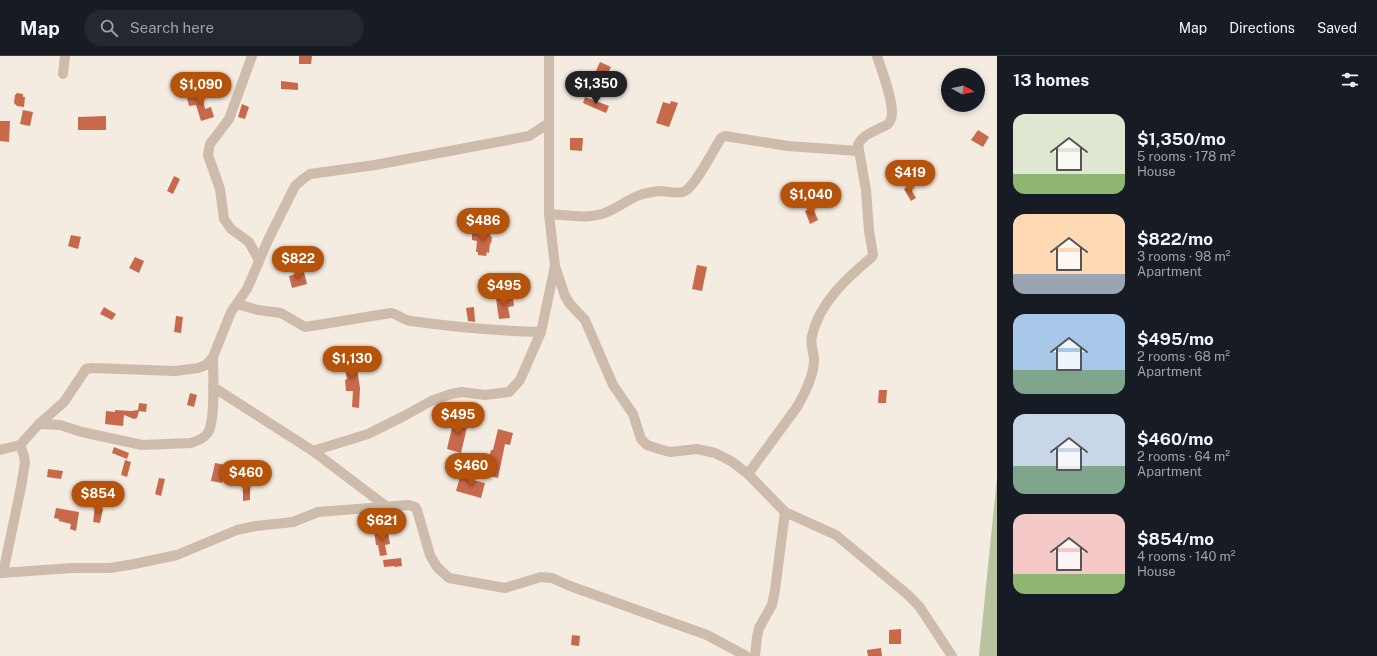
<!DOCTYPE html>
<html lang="en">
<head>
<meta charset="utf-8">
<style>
  :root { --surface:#171b24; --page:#242831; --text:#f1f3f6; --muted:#9ea1a6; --line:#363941; --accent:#b45309 }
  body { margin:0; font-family:"Public Sans",sans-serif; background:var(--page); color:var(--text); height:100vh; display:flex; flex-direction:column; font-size:15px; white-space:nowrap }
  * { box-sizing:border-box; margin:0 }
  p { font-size:13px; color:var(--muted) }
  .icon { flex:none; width:22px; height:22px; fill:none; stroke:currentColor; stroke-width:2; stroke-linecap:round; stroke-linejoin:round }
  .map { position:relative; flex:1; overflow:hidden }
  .details { display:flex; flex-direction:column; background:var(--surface); width:380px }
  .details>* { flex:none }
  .needle { width:26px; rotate:98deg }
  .tools { position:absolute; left:941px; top:12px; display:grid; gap:8px }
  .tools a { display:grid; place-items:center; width:44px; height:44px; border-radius:50%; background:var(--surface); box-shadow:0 2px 6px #0003; font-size:20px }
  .price { position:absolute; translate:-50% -34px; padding:0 9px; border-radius:14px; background:var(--accent); color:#fff; font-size:13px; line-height:26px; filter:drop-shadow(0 1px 2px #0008) }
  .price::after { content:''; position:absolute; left:50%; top:24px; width:12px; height:9px; margin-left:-6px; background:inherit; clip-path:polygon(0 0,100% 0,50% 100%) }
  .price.selected { background:#222; color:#fff }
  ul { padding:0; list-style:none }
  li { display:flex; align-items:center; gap:12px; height:100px; padding:0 16px }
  li span { display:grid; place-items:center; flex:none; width:112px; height:80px; border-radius:12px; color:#555 }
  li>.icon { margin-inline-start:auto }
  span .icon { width:48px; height:48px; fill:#fffc; stroke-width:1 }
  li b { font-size:17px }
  h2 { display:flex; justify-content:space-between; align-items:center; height:48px; padding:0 16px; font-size:17px }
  header { display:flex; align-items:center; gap:24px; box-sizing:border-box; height:56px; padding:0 20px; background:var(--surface); border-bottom:1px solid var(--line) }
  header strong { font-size:19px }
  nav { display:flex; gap:22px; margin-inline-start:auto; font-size:14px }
  .search { width:280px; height:36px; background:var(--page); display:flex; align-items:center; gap:10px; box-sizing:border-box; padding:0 14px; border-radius:22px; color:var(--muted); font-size:15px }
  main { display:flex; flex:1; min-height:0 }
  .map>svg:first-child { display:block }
  .green { fill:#b8c4a0 }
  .building { fill:#c8694b }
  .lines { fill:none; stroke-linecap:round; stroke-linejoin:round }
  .minor { stroke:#cdbbac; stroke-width:10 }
</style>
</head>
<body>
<header>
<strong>Map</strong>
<div class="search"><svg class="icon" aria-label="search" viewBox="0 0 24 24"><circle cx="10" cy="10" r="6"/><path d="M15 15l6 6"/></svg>Search here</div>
<nav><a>Map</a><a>Directions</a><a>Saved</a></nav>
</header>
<main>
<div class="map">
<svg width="997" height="600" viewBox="0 0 997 600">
  <rect width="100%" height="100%" fill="#f4ebe1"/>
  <polygon class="green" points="997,421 997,600 979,600"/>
  <g class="building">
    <polygon points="299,0 312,0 311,8 299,8"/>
    <polygon points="600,6 611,11 608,17 612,19 609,25 594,19"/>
    <polygon points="222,21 231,24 227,37 216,33 218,26 220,27"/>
    <polygon points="281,25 298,27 298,34 281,33"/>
    <polygon points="201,34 205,53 211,51 214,61 201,65 196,49 189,50 187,42 194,40 193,36"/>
    <polygon points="17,37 23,38 23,41 25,41 24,51 17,50 14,47 15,39"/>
    <polygon points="585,41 609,50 606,57 583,47"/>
    <polygon points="671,45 678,47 669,71 656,67 663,46 670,48"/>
    <polygon points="242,48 249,51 245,63 238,61"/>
    <polygon points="23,54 33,56 30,70 20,68"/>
    <polygon points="106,60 106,74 78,74 78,61"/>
    <polygon points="0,65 10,65 9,86 0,85"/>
    <polygon points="978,74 989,81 983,91 971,84"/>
    <polygon points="570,82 583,82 582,95 570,94"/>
    <polygon points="174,120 180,123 173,138 167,135"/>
    <polygon points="909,130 916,142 911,145 904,133"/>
    <polygon points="813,152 818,164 810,168 805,155"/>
    <polygon points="478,175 491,177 490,180 492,181 491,188 490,187 489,197 487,196 486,200 478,199 478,196 476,196 477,185 472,184 472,177 478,178"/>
    <polygon points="71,179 81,181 78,193 68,190"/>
    <polygon points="135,201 144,205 139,217 129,212"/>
    <polygon points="697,209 707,211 702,235 692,233"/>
    <polygon points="304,216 307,228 292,232 289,220"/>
    <polygon points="513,241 514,250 508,251 510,262 499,263 496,243"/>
    <polygon points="104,251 116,258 112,264 100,258"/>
    <polygon points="474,251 475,266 468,265 466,252"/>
    <polygon points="176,260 183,261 181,277 174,276"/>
    <polygon points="355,300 360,332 359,352 352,351 353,335 346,335 345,324 347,323 343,302"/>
    <polygon points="879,334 887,334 886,347 878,347"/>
    <polygon points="190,337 197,339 194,351 187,349"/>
    <polygon points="139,347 147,348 146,356 139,355 137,362 134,363 124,359 123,370 105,368 106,355 115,356 115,354 131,355 138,354"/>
    <polygon points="454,363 468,367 461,397 447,393"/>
    <polygon points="498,373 513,377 510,389 505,388 498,422 485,419 491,394 493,394"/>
    <polygon points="114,391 129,397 127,403 112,397"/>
    <polygon points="125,404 131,406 127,421 121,419"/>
    <polygon points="215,407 226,409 222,427 211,425"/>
    <polygon points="48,413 63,415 61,423 47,421"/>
    <polygon points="460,421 485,427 481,442 456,435"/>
    <polygon points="159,422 165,423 161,440 155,438"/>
    <polygon points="250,430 250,444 243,445 243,431"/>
    <polygon points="56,452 79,456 76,475 70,473 71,468 59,465 59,463 54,462"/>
    <polygon points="95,452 103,453 100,467 93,466"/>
    <polygon points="380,474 381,478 388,476 390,488 385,489 387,499 380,500 378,489 376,489 374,475"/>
    <polygon points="401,502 402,510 395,511 395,510 384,511 383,504"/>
    <polygon points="901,573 901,588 889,588 889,574"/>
    <polygon points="572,579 580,580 579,590 571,589"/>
    <polygon points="881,592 882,600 868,600 867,594"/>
  </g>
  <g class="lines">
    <g class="minor">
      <polyline points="252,0 229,63 210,88 208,99 220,133 224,163 231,173 249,186 259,204"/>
      <polyline points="549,0 549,158 555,210 565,240 570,248 585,264 613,329 633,358 641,383 647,389 659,393 670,396 697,393 715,397 731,405 748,418 785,456 836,479 907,538 919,550 952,600"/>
      <polyline points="63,18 65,0"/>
      <path d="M549,158c18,1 41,6 58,-2 13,-5 22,-14 36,-18 5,-1 12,-3 18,-3 7,0 17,4 24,0 11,-6 29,-42 36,-53l4,-2 63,10 70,5"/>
      <path d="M237,248l21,6 23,3 24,14 86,-14c7,1 12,7 20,8 43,6 86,10 130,11"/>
      <polyline points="213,331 313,395 387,451"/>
      <path d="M39,368l21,1 22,7 60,13 49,-2c6,-2 12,-4 16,-9 9,-10 6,-61 6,-77"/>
      <polyline points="0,394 20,389 39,368 64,346 86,313 92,312 175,315 198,312 206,309 213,301 231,256 247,233 269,182 295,130 303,123 310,118 375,109 529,80 549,67"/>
      <polyline points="313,395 368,378 406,359 431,345 451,338 462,336 485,339 509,336 520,324 541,276 555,210"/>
      <path d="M748,418l49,-67c8,-14 18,-33 17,-49 -1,-8 -4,-14 -2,-22 7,-33 35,-58 60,-79l1,-3 -4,-23 -3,-41 -8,-45c4,-10 15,-13 24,-18 4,-1 8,-4 9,-8 5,-13 -10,-50 -14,-63"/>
      <polyline points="0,517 73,512 110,512 134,508 177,499 237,474 256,470 293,466 318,456 409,449 415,451 417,454 430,499 437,511 449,522 505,532 541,521 552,522 570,530 707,579 746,600"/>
      <polyline points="3,517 21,431 25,406 24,400 20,389"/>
      <polyline points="755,600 757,581 759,572 772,549 775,534 785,456"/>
    </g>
  </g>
</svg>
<div class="tools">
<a><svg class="needle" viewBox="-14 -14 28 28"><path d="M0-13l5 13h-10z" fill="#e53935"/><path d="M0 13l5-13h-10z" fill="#9ea1a6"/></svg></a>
</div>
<b class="price selected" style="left:596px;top:49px">$1,350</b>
<b class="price" style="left:201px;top:50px">$1,090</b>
<b class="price" style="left:910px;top:138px">$419</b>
<b class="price" style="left:811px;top:160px">$1,040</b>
<b class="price" style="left:483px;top:186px">$486</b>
<b class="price" style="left:298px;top:224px">$822</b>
<b class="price" style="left:504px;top:251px">$495</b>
<b class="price" style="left:352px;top:324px">$1,130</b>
<b class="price" style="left:458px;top:380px">$495</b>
<b class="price" style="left:471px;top:431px">$460</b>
<b class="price" style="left:246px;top:438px">$460</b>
<b class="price" style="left:98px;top:459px">$854</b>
<b class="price" style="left:382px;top:486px">$621</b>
</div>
<section class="details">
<h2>13 homes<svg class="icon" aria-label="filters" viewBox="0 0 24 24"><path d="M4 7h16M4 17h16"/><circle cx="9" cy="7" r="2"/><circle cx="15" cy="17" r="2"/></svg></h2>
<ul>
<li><span style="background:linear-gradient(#dfe7d0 75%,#8fb573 0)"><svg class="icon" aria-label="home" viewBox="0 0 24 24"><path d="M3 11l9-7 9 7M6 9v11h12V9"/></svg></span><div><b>$1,350/mo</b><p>5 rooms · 178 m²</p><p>House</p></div></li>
<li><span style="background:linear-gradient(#ffd9b3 75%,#9aa5b1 0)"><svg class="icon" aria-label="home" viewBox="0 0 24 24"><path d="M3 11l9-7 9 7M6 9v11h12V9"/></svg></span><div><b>$822/mo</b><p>3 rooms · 98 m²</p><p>Apartment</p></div></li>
<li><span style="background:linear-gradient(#a9c7e8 70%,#7fa58c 0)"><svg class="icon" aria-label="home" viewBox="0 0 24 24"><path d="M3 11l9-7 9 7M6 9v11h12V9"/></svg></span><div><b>$495/mo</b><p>2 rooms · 68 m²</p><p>Apartment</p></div></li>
<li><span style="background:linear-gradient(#c9d6e8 65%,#7fa58c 0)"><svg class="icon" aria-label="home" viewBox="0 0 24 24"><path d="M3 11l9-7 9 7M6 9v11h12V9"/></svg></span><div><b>$460/mo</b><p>2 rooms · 64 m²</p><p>Apartment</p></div></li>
<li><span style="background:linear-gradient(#f6c9c9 75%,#8fb573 0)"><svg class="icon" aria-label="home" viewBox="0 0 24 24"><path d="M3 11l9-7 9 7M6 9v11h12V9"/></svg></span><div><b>$854/mo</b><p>4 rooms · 140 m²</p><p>House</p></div></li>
</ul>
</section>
</main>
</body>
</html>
